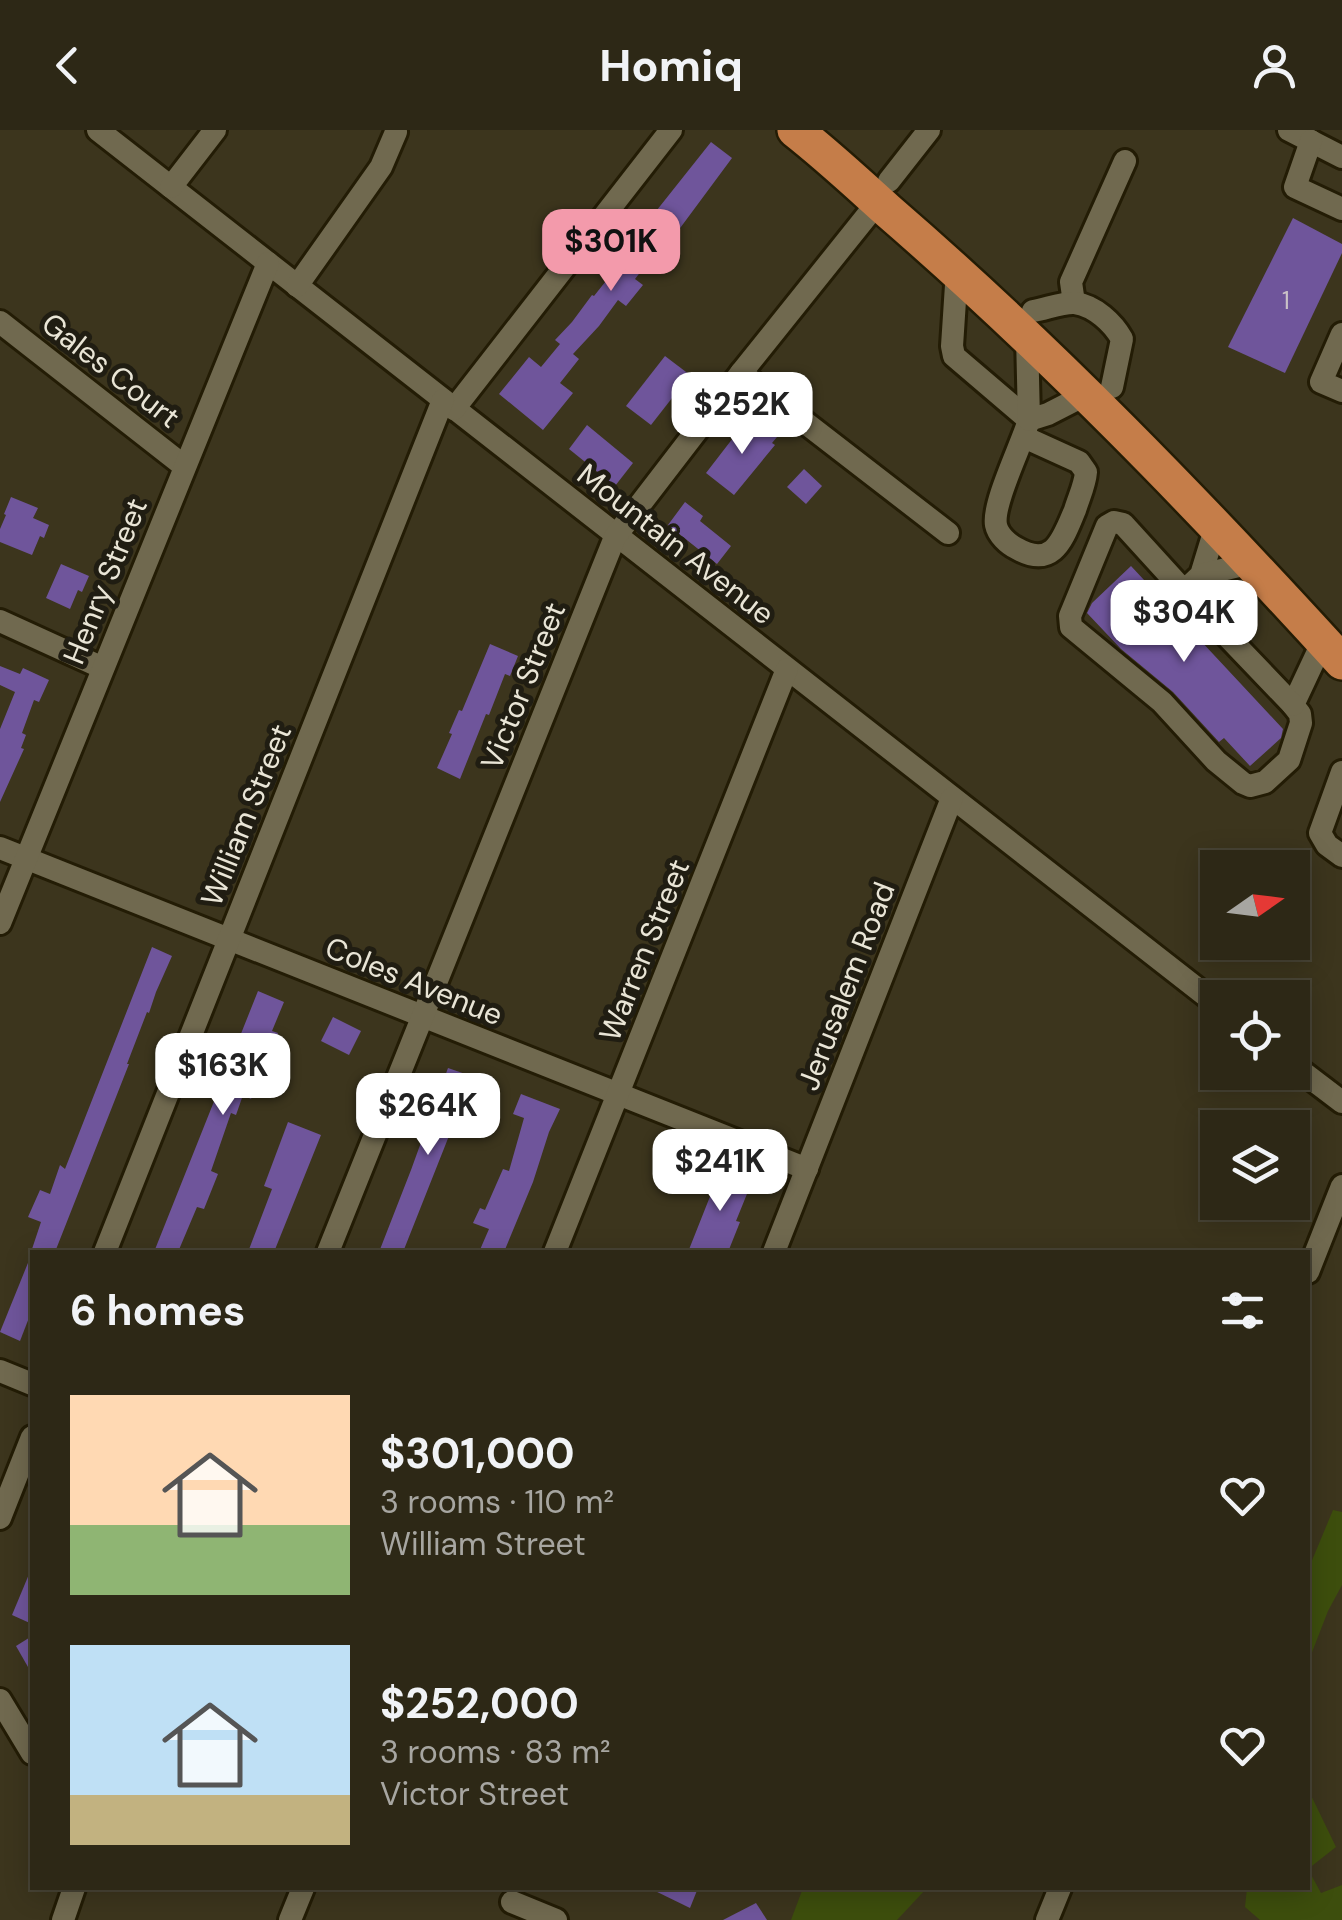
<!DOCTYPE html>
<html lang="en">
<head>
<meta charset="utf-8">
<style>
  :root { --surface:#2d2816; --page:#393423; --text:#f1f3f6; --muted:#a7a6a1; --line:#484435; --accent:#f39aab }
  body { margin:0; font-family:"DM Sans",sans-serif; background:var(--page); color:var(--text); height:100vh; display:flex; flex-direction:column; font-size:38px; white-space:nowrap }
  * { box-sizing:border-box; margin:0 }
  p { font-size:32px; color:var(--muted) }
  .icon { flex:none; width:55px; height:55px; fill:none; stroke:currentColor; stroke-width:2; stroke-linecap:round; stroke-linejoin:round }
  .map { position:relative; flex:1; overflow:hidden }
  .drawer { position:absolute; left:30px; top:1120px; width:1280px; height:640px; display:flex; flex-direction:column; background:var(--surface); border-radius:0px; box-shadow:0 5px 25px #0003,0 0 0 2px var(--line) }
  .drawer>* { flex:none }
  .needle { width:65px; rotate:76deg }
  .tools { position:absolute; left:1200px; top:720px; display:grid; gap:20px }
  .tools a { display:grid; place-items:center; width:110px; height:110px; border-radius:0px; background:var(--surface); box-shadow:0 5px 25px #0003,0 0 0 2px var(--line); font-size:50px }
  .price { position:absolute; translate:-50% -85px; padding:0 22px; border-radius:20px; background:#fff; color:#222; font-size:32px; line-height:65px; filter:drop-shadow(0 2px 5px #0008) }
  .price::after { content:''; position:absolute; left:50%; top:60px; width:30px; height:22px; margin-left:-15px; background:inherit; clip-path:polygon(0 0,100% 0,50% 100%) }
  .price.selected { background:var(--accent); color:#111 }
  ul { padding:0; list-style:none }
  li { display:flex; align-items:center; gap:30px; height:250px; padding:0 40px }
  li span { display:grid; place-items:center; flex:none; width:280px; height:200px; border-radius:0px; color:#555 }
  li>.icon { margin-inline-start:auto }
  span .icon { width:120px; height:120px; fill:#fffc; stroke-width:1 }
  li b { font-size:42px }
  h2 { display:flex; justify-content:space-between; align-items:center; height:120px; padding:0 40px; font-size:42px }
  header { display:flex; justify-content:space-between; align-items:center; height:130px; padding:0 40px; background:var(--surface); font-size:45px; font-weight:700 }
  .map>svg:first-child { display:block }
  .green { fill:#3d4e0d }
  .building { fill:#6f559b }
  .lines { fill:none; stroke-linecap:round; stroke-linejoin:round }
  .minor-casing { stroke:#231c05; stroke-width:28 }
  .highway-casing { stroke:#231c05; stroke-width:40 }
  .minor { stroke:#70694f; stroke-width:22 }
  .highway { stroke:#c57d49; stroke-width:35 }
  .labels { text-anchor:middle; dominant-baseline:central; stroke-width:10; stroke-linejoin:round; paint-order:stroke }
  .number-label { font-size:25px; fill:#cac1c7 }
  .street-label { font-size:30px; fill:#e9e5d6; stroke:#201d12 }
</style>
</head>
<body>
<header><svg class="icon" aria-label="back" viewBox="0 0 24 24"><path d="M15 5l-7 7 7 7"/></svg>Homiq<svg class="icon" aria-label="person" viewBox="0 0 24 24"><circle cx="12" cy="8" r="4"/><path d="M4 21q1-7 8-7t8 7"/></svg></header>
<div class="map">
<svg width="1342" height="1790" viewBox="0 0 1342 1790">
  <rect width="100%" height="100%" fill="#3c351d"/>
  <g class="green">
    <polygon points="1333,1380 1342,1382 1342,1455 1328,1481 1309,1530 1308,1529 1308,1440"/>
    <polygon points="1308,1659 1336,1717 1308,1739 1321,1763 1342,1755 1342,1790 1260,1790 1245,1777 1247,1758 1308,1758"/>
    <polygon points="803,1758 922,1758 926,1759 897,1790 791,1790"/>
  </g>
  <g class="building">
    <polygon points="711,12 732,28 672,109 668,106 635,149 643,155 626,176 618,170 599,196 573,224 579,229 560,253 573,263 543,300 499,264 529,227 541,237 560,214 555,210 572,192 592,165 594,166 625,127 622,124"/>
    <polygon points="1293,88 1342,114 1342,123 1285,243 1228,217"/>
    <polygon points="665,226 690,245 651,295 626,276"/>
    <polygon points="750,294 760,303 766,297 777,307 772,313 775,315 734,365 706,343 743,295 746,298"/>
    <polygon points="587,295 633,333 615,356 569,319"/>
    <polygon points="804,339 822,356 806,374 787,357"/>
    <polygon points="11,367 38,378 33,388 49,395 44,408 40,406 32,425 0,412 0,399 6,385 4,384"/>
    <polygon points="685,372 703,386 700,391 731,416 717,434 668,395"/>
    <polygon points="61,434 89,446 82,462 78,460 70,479 46,468"/>
    <polygon points="1131,436 1283,599 1281,608 1250,636 1224,608 1219,612 1173,562 1121,519 1087,483 1092,473"/>
    <polygon points="490,514 518,526 510,546 505,544 489,585 486,584 460,649 437,638 452,604 449,603 459,580 462,581"/>
    <polygon points="0,536 20,544 23,538 49,550 39,572 34,570 22,603 26,605 21,618 24,619 0,672 0,599 15,562 0,555"/>
    <polygon points="152,817 172,826 156,862 149,883 147,882 127,934 129,934 55,1122 31,1122 41,1092 28,1087 40,1060 50,1064 60,1035 65,1039"/>
    <polygon points="258,861 284,872 272,901 278,903 251,969 243,965 236,985 231,983 211,1041 218,1044 204,1079 197,1077 178,1122 154,1122"/>
    <polygon points="333,887 361,901 349,925 321,911"/>
    <polygon points="448,938 477,948 470,970 464,968 403,1122 379,1122 411,1040"/>
    <polygon points="521,964 560,979 549,1002 533,1052 504,1122 479,1122 489,1099 473,1093 480,1078 485,1080 503,1039 509,1041 524,988 513,984"/>
    <polygon points="288,992 321,1005 274,1122 248,1122 272,1059 264,1056"/>
    <polygon points="713,1039 751,1054 736,1091 740,1092 728,1122 688,1122 711,1064 705,1062"/>
    <polygon points="32,1123 32,1180 20,1211 0,1202"/>
    <polygon points="32,1437 32,1494 12,1485"/>
    <polygon points="32,1506 32,1544 16,1516"/>
    <polygon points="649,1758 698,1758 690,1778"/>
    <polygon points="756,1773 767,1790 723,1790"/>
  </g>
  <g class="lines">
    <defs>
      <g id="minor">
        <polyline points="98,0 1218,875"/>
        <polyline points="1289,0 1342,27"/>
        <polyline points="1311,11 1295,57 1342,79"/>
        <polyline points="889,51 929,0"/>
        <polyline points="171,57 215,0"/>
        <path d="M957,140l-5,76 2,10 75,64c-7,24 -37,84 -33,105 2,10 12,19 20,23 38,22 47,-10 59,-38 4,-13 10,-25 11,-38l-7,-10 -55,-25"/>
        <polyline points="297,156 381,37 396,2"/>
        <polyline points="1074,173 1071,152 1125,31"/>
        <path d="M1033,181c13,-2 30,-9 42,-8 20,3 38,20 47,36l-10,48"/>
        <polyline points="0,192 184,336"/>
        <polyline points="1342,204 1321,252 1342,261"/>
        <polyline points="1027,206 1029,290 1048,284 1087,264"/>
        <polyline points="741,243 948,403"/>
        <polyline points="454,279 671,0"/>
        <polyline points="1216,396 1201,445 1184,461 1123,394 1114,392 1107,396 1070,486 1071,497 1162,572 1216,631 1243,653 1250,656 1265,652 1289,630 1301,593 1300,584 1293,575 1323,511"/>
        <polyline points="1201,445 1251,433"/>
        <polyline points="1184,461 1293,575"/>
        <polyline points="0,491 103,538"/>
        <polyline points="1342,642 1320,703 1327,715 1342,726"/>
        <polyline points="0,718 807,1039"/>
        <polyline points="0,793 268,133"/>
        <polyline points="1292,934 1342,972"/>
        <polyline points="105,1122 443,270"/>
        <polyline points="328,1122 615,407 741,243 878,72"/>
        <polyline points="555,1122 787,539"/>
        <polyline points="774,1122 952,668"/>
        <polyline points="1308,1142 1342,1056"/>
        <polyline points="0,1241 32,1254"/>
        <polyline points="0,1388 32,1307"/>
        <polyline points="0,1570 32,1623"/>
        <polyline points="512,1772 556,1790"/>
        <polyline points="63,1790 74,1758"/>
        <polyline points="290,1790 303,1758"/>
        <polyline points="1047,1790 1060,1758"/>
      </g>
      <path id="highway" d="M795,0c32,25 62,53 92,80 162,140 311,294 455,452"/>
    </defs>
    <use href="#minor" class="minor-casing"/>
    <use href="#highway" class="highway-casing"/>
    <use href="#minor" class="minor"/>
    <use href="#highway" class="highway"/>
  </g>
  <g class="labels">
    <g class="number-label">
      <text x="1286" y="170">1</text>
    </g>
    <g class="street-label">
      <text transform="translate(111 240) rotate(38)">Gales Court</text>
      <text transform="translate(676 414) rotate(38)">Mountain Avenue</text>
      <text transform="translate(105 451) rotate(-68)">Henry Street</text>
      <text transform="translate(523 556) rotate(-68)">Victor Street</text>
      <text transform="translate(246 685) rotate(-68)">William Street</text>
      <text transform="translate(644 820) rotate(-68)">Warren Street</text>
      <text transform="translate(414 851) rotate(22)">Coles Avenue</text>
      <text transform="translate(846 856) rotate(-69)">Jerusalem Road</text>
    </g>
  </g>
</svg>
<div class="tools">
<a><svg class="needle" viewBox="-14 -14 28 28"><path d="M0-13l5 13h-10z" fill="#e53935"/><path d="M0 13l5-13h-10z" fill="#a7a6a1"/></svg></a>
<a><svg class="icon" aria-label="locate" viewBox="0 0 24 24"><circle cx="12" cy="12" r="6"/><path d="M12 2v4M12 18v4M2 12h4M18 12h4"/></svg></a>
<a><svg class="icon" aria-label="layers" viewBox="0 0 24 24"><path d="M12 4l9 5-9 5-9-5zM3 14l9 5 9-5"/></svg></a>
</div>
<b class="price selected" style="left:611px;top:164px">$301K</b>
<b class="price" style="left:742px;top:327px">$252K</b>
<b class="price" style="left:1184px;top:535px">$304K</b>
<b class="price" style="left:223px;top:988px">$163K</b>
<b class="price" style="left:428px;top:1028px">$264K</b>
<b class="price" style="left:720px;top:1084px">$241K</b>
<section class="drawer">
<h2>6 homes<svg class="icon" aria-label="filters" viewBox="0 0 24 24"><path d="M4 7h16M4 17h16"/><circle cx="9" cy="7" r="2"/><circle cx="15" cy="17" r="2"/></svg></h2>
<ul>
<li><span style="background:linear-gradient(#ffd9b3 65%,#8fb573 0)"><svg class="icon" aria-label="home" viewBox="0 0 24 24"><path d="M3 11l9-7 9 7M6 9v11h12V9"/></svg></span><div><b>$301,000</b><p>3 rooms · 110 m²</p><p>William Street</p></div><svg class="icon" aria-label="heart" viewBox="0 0 24 24"><path d="M12 20l-8-8c-3-5 5-10 8-4 3-6 11-1 8 4z"/></svg></li>
<li><span style="background:linear-gradient(#bfe0f5 75%,#c2b280 0)"><svg class="icon" aria-label="home" viewBox="0 0 24 24"><path d="M3 11l9-7 9 7M6 9v11h12V9"/></svg></span><div><b>$252,000</b><p>3 rooms · 83 m²</p><p>Victor Street</p></div><svg class="icon" aria-label="heart" viewBox="0 0 24 24"><path d="M12 20l-8-8c-3-5 5-10 8-4 3-6 11-1 8 4z"/></svg></li>
</ul>
</section>
</div>
</body>
</html>
